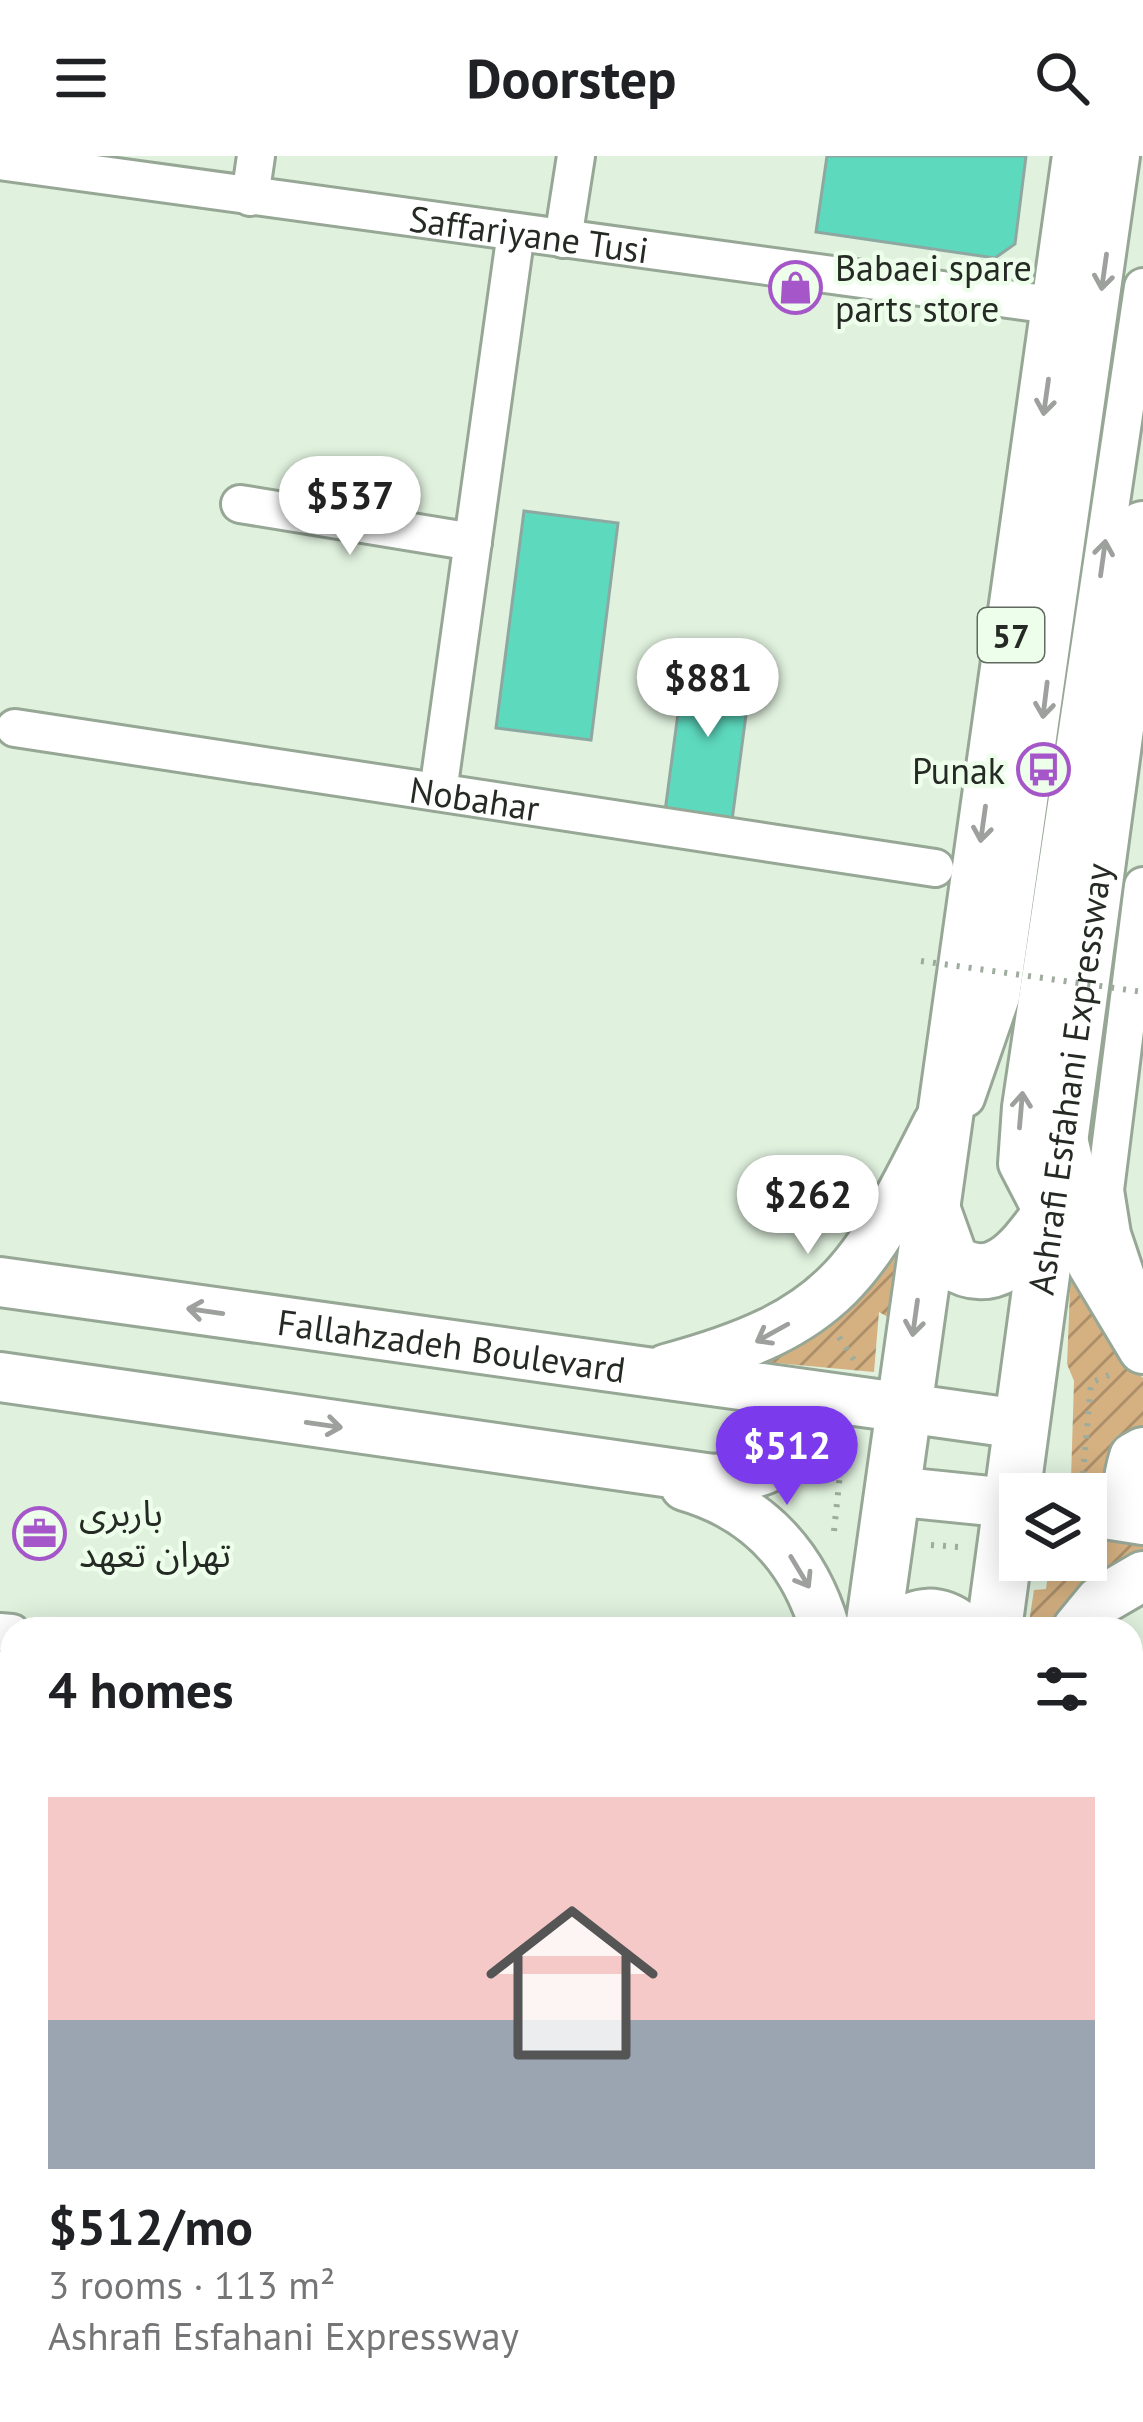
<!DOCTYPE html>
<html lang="en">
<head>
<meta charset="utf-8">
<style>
  :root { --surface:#fff; --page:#f6f6f6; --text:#202124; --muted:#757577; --accent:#7c3aed }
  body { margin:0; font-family:"PT Sans","Noto Sans Arabic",sans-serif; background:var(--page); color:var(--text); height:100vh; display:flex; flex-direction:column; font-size:45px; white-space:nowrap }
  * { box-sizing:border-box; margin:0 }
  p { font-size:39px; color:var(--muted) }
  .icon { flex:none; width:66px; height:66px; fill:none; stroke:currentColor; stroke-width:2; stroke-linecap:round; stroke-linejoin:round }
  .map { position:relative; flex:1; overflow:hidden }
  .panel { position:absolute; left:0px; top:1461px; width:1143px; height:807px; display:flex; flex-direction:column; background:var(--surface); border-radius:36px 36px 0 0; box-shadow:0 6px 30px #0003 }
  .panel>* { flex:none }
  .controls { position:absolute; left:999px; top:1317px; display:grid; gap:24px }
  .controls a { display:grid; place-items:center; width:108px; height:108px; border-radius:0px; background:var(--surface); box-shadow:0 6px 30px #0003; font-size:60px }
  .price { position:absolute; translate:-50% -102px; padding:0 27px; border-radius:42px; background:#fff; color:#222; font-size:39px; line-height:78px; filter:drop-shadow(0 3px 6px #0008) }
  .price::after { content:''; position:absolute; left:50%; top:72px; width:36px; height:27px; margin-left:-18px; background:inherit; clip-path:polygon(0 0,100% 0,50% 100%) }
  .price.active { background:var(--accent); color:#fff }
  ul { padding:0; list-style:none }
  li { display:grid; align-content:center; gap:24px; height:636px; padding:0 48px }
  li span { display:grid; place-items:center; height:372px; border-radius:0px; color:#555 }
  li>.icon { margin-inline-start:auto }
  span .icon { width:216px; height:216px; fill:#fffc; stroke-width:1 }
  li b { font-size:51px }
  h2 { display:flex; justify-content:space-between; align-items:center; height:144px; padding:0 48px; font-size:51px }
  header { display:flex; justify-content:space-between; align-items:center; height:156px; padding:0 48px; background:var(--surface); font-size:54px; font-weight:800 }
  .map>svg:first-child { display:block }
  .built { fill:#d1e7cf }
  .garden { fill:url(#garden-furrows) }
  .building { fill:#5dd9be; stroke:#8ea8a1; stroke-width:3 }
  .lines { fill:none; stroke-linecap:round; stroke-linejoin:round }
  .minor-casing { stroke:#97a796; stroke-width:42 }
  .major-casing { stroke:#97a796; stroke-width:54 }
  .highway-casing { stroke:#97a796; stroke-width:60 }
  .path { stroke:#9eac9d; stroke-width:6; stroke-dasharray:3 9; stroke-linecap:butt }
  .minor { stroke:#fff; stroke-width:36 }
  .major { stroke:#fff; stroke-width:48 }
  .highway { stroke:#fff; stroke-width:54 }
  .path-bridge { stroke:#9eac9d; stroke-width:6; stroke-dasharray:3 9; stroke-linecap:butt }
  .oneway { stroke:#9da09c }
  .labels { text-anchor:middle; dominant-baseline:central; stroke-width:9; stroke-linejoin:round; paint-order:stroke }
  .shield { fill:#edfeeb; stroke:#616a60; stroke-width:3 }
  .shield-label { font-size:33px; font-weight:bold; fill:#252b24 }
  .street-label { font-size:36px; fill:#252b24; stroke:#edfeeb }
  .poi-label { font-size:36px; fill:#252b24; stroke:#edfeeb; text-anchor:start }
</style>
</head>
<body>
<header><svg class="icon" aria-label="menu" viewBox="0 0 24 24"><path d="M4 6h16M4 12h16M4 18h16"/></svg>Doorstep<svg class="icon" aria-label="search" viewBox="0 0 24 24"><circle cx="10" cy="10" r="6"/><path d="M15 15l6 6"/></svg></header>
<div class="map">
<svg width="1143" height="2266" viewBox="0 0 1143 2266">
  <defs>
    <pattern id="garden-furrows" width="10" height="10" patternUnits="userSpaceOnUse" patternTransform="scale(3)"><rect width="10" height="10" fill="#d5b182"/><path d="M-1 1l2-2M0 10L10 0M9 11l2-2" fill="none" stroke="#ad906a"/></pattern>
  </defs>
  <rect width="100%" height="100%" fill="#e0f1de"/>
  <polygon class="built" points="1143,1492 1143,2266 941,2266 943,2256 1131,2256 1131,1501"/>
  <g class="garden">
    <polygon points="908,1045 893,1164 879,1156 874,1216 754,1205"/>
    <polygon points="1073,1062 1127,1206 1143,1222 1143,1271 1116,1293 1105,1322 1071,1323 1074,1225 1067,1208"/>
    <polygon points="1086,1379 1143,1383 1143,1401 1055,1473 1028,1473 1034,1434 1046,1433 1050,1404 1086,1404"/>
  </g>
  <g class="building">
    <polygon points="827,0 1026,0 1015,88 995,102 816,76"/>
    <polygon points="524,355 618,367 591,584 496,572"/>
    <polygon points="686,497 753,506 731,672 664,663"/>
    <polygon points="1143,1744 1143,2266 1092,2266 1093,2256 1131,2256 1131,1753"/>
  </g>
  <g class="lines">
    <defs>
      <g id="minor">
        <path id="s1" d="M0,5l1059,145"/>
        <polyline points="250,41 256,0"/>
        <polyline points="563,83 576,0"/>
        <polyline points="240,348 473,386"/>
        <path id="s2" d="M15,572l920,140"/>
        <polyline points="438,636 516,76"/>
        <polyline points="966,942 1001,841 1121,0"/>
        <polyline points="1046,1064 1017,1008 1021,951 1143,131"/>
        <polyline points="1136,1150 1112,1078 1105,1034 1143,730"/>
        <polyline points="0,1476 12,1477"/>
        <polyline points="0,1746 12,1748"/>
        <polyline points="0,2020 12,2021"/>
        <polyline points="795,2266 796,2256"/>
        <polyline points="834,2266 836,2256"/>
      </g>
      <g id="major">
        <polyline points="1064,987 1092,1108 1143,1193"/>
        <path id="s3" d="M0,1126l1020,142"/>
        <path d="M666,1213c171,-46 196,-95 272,-246"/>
        <path d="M0,1221l713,102c66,-5 95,-21 57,-87"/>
        <path d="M1143,1296l-9,5c-6,20 -11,38 9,52"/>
        <path d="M685,1330c73,21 119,71 140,143"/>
        <polyline points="892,1335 1020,1348"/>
        <polyline points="1086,1355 1143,1364"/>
        <polyline points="1077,1473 1100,1445 1143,1420"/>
      </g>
      <g id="highway">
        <path d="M931,1049l20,56c43,29 71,-9 95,-41"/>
        <polyline points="873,1473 1080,0"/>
        <path d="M896,1473c23,-15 41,-18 64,0"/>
        <path id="s4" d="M994,1473l149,-1100"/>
        <polyline points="760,2266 762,2256"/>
        <polyline points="874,2266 876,2256"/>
      </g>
    </defs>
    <use href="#minor" class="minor-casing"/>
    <use href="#major" class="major-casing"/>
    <use href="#highway" class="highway-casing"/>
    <g class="path">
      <polyline points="839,1181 854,1204"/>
      <polyline points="1083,1318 1091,1227 1111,1218"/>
      <polyline points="834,1375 842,1299"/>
      <polyline points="931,1389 959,1391"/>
      <polyline points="1056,1404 1068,1407"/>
    </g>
    <use href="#minor" class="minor"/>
    <use href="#major" class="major"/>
    <use href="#highway" class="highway"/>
    <polyline class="path-bridge" points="921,805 1143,836"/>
  </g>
  <defs><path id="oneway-shaft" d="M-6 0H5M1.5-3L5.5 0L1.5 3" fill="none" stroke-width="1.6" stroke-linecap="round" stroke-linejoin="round" transform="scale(3)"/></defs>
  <g class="oneway">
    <use href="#oneway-shaft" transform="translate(1104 116) rotate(98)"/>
    <use href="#oneway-shaft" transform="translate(1046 241) rotate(98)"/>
    <use href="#oneway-shaft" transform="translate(1103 402) rotate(-82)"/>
    <use href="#oneway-shaft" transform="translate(1045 544) rotate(97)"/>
    <use href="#oneway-shaft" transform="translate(983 668) rotate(98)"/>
    <use href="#oneway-shaft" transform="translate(1021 954) rotate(-85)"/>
    <use href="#oneway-shaft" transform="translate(205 1155) rotate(-172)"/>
    <use href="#oneway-shaft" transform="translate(915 1162) rotate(98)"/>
    <use href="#oneway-shaft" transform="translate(772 1177) rotate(151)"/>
    <use href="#oneway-shaft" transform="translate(324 1269) rotate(8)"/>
    <use href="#oneway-shaft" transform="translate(800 1416) rotate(59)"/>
  </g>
  <defs>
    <symbol id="shop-ring" viewBox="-11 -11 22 22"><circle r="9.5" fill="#edfeeb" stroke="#a557c9" stroke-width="1.5"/><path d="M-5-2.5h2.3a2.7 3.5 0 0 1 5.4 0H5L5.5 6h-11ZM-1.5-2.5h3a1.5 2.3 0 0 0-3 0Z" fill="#a557c9"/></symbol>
    <symbol id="bus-ring" viewBox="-11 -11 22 22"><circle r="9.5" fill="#edfeeb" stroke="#a557c9" stroke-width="1.5"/><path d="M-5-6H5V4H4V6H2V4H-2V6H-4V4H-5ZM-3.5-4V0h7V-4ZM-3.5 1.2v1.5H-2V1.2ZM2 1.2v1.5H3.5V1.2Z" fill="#a557c9"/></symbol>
    <symbol id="office-ring" viewBox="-11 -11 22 22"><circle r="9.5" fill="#edfeeb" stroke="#a557c9" stroke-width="1.5"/><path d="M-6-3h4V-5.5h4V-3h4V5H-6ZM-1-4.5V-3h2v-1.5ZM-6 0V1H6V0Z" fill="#a557c9"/></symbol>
  </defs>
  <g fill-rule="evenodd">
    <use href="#shop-ring" x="766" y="102" width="59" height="59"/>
    <use href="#bus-ring" x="1014" y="584" width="59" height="59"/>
    <use href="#office-ring" x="10" y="1348" width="59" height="59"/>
  </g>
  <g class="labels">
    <rect class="shield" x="978" y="452" width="66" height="54" rx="9"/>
    <g class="shield-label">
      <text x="1011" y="479">57</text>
    </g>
    <g class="street-label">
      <text stroke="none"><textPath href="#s1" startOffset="534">Saffariyane Tusi</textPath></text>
      <text stroke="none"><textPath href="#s2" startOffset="465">Nobahar</textPath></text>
      <text stroke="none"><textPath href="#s4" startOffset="555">Ashrafi Esfahani Expressway</textPath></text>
      <text stroke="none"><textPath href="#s3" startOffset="456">Fallahzadeh Boulevard</textPath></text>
    </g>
    <g class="poi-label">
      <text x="835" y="111">Babaei spare<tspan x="835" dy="41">parts store</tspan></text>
      <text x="1005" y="614" text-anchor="end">Punak</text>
      <text x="79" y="1356">باربری<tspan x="79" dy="41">تهران تعهد</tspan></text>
    </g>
  </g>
</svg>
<div class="controls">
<a><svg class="icon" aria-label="layers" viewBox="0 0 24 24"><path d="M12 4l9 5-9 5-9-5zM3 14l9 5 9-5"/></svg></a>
</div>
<b class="price" style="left:350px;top:402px">$537</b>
<b class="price" style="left:708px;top:584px">$881</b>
<b class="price" style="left:808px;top:1101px">$262</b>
<b class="price active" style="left:787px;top:1352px">$512</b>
<section class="panel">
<h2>4 homes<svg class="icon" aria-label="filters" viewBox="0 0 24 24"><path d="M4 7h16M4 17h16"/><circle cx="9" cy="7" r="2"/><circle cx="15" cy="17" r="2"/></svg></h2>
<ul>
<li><span style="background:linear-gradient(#f6c9c9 60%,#9aa5b1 0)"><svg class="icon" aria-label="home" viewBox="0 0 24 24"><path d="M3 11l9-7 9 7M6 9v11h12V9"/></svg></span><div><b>$512/mo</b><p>3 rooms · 113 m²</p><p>Ashrafi Esfahani Expressway</p></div></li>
</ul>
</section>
</div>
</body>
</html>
